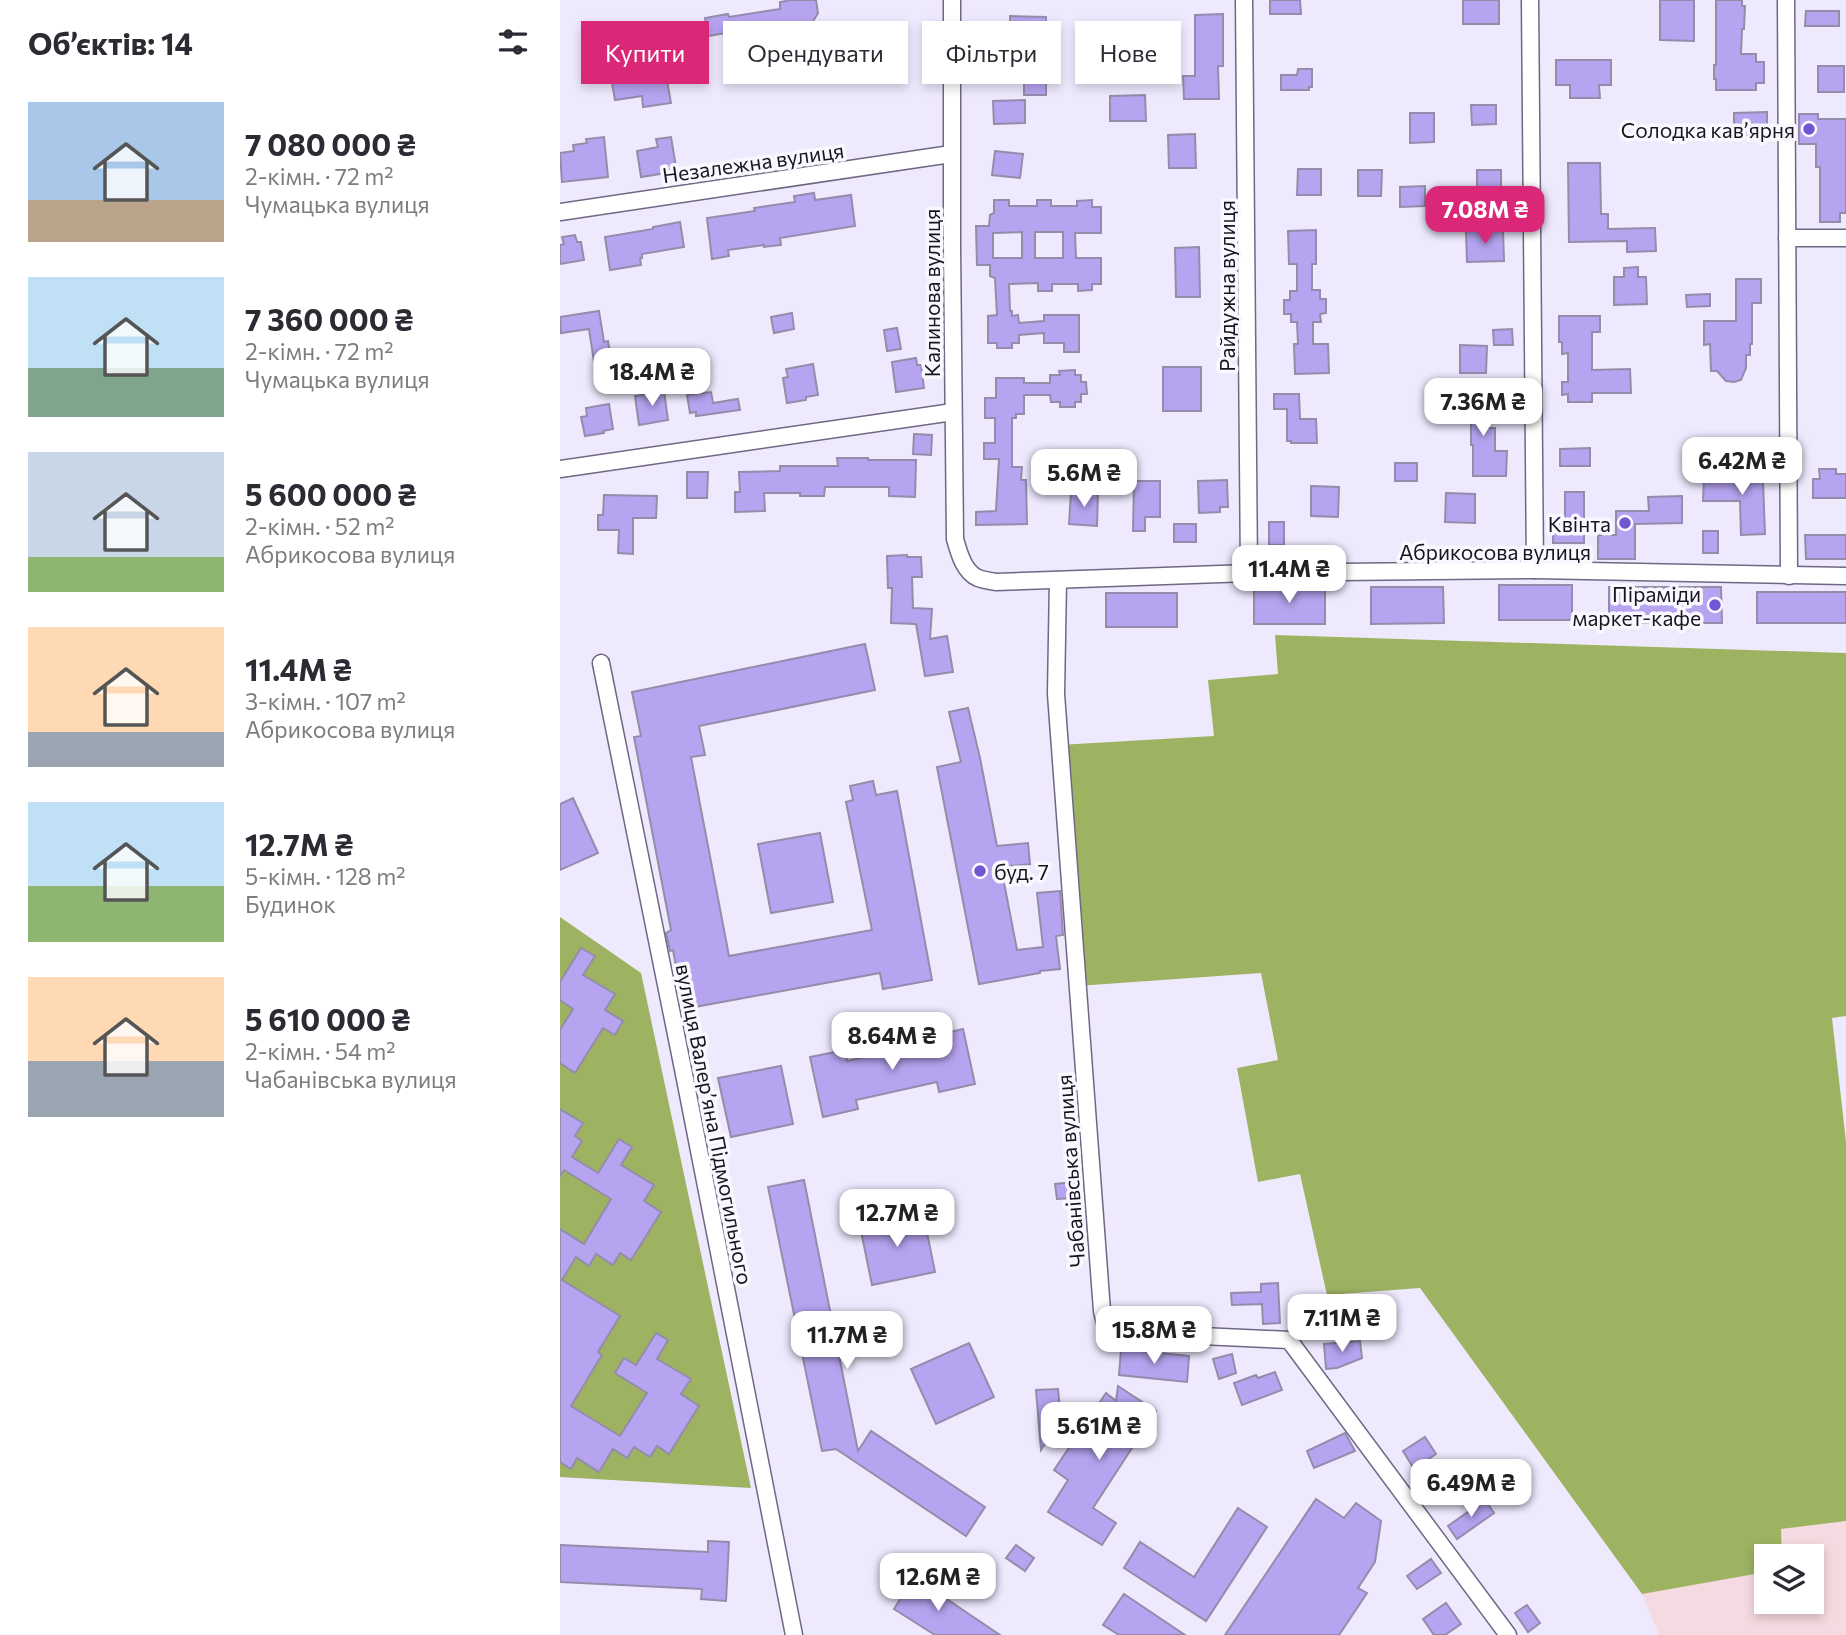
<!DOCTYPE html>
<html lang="uk">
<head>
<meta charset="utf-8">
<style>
  :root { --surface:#fff; --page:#f7f7f7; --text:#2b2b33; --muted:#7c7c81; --accent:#db2777 }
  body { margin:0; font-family:Commissioner,sans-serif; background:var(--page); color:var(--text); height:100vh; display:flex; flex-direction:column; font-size:26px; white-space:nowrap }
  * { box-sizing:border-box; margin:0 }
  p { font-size:23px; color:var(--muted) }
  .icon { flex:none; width:38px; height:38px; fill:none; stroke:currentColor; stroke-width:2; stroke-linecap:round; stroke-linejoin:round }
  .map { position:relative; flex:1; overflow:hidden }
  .sheet { display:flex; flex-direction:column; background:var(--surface); width:560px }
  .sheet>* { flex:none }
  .guide { position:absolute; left:21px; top:21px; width:665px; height:63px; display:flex; gap:14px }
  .buttons { position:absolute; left:1194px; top:1544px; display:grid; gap:14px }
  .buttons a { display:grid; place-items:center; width:70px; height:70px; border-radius:0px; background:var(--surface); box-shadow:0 4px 10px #0003; font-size:35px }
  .price { position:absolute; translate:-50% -60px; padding:0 16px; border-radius:14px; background:#fff; color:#222; font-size:23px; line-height:46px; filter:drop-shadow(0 2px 4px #0008) }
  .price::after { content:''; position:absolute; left:50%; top:42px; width:21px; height:16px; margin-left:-10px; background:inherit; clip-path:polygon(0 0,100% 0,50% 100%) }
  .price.active { background:var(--accent); color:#fff }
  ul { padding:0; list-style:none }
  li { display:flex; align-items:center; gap:21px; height:175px; padding:0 28px }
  li span { display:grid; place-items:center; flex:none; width:196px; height:140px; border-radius:0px; color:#555 }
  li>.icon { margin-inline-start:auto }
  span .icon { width:84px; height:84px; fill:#fffc; stroke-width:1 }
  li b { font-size:30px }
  h2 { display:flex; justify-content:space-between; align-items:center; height:84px; padding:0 28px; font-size:30px }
  .pill { padding:0 24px; border-radius:0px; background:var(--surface); box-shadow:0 4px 10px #0003; font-size:24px; line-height:63px }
  .pill.active { background:var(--accent); color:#fff }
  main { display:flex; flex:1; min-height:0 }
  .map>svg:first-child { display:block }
  .industrial { fill:#f5dbe1 }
  .forest { fill:#9db362 }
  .building { fill:#b7a4f1; stroke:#938cab; stroke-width:2; fill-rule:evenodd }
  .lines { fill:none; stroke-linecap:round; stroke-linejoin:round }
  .minor-casing { stroke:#706784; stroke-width:19 }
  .minor { stroke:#fff; stroke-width:16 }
  .poi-dot { fill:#6f57d1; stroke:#faf8ff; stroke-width:2.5 }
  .labels { text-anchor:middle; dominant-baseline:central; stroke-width:7; stroke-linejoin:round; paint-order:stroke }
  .poi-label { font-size:21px; fill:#191520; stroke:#faf8ff; text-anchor:end }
  .street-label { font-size:21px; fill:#191520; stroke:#faf8ff }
</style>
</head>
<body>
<main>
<section class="sheet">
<h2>Об’єктів: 14<svg class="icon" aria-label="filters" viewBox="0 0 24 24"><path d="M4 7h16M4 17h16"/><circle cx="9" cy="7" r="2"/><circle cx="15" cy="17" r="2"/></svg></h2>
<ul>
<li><span style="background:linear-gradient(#a9c7e8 70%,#b9a48a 0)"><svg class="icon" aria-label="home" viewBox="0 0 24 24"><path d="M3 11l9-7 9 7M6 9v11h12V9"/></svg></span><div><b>7 080 000 ₴</b><p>2-кімн. · 72 m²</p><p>Чумацька вулиця</p></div></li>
<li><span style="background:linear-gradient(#bfe0f5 65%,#7fa58c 0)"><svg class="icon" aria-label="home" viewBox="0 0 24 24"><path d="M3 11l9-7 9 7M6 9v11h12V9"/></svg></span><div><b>7 360 000 ₴</b><p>2-кімн. · 72 m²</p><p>Чумацька вулиця</p></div></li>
<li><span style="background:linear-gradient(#c9d6e8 75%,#8fb573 0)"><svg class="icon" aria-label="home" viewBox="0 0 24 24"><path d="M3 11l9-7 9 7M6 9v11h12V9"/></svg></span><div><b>5 600 000 ₴</b><p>2-кімн. · 52 m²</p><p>Абрикосова вулиця</p></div></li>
<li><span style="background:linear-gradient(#ffd9b3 75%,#9aa5b1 0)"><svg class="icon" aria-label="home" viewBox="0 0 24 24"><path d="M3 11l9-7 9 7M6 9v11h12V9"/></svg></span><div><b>11.4M ₴</b><p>3-кімн. · 107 m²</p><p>Абрикосова вулиця</p></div></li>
<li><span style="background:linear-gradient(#bfe0f5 60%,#8fb573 0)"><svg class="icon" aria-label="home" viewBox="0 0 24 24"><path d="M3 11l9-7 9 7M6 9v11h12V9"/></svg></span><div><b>12.7M ₴</b><p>5-кімн. · 128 m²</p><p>Будинок</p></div></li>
<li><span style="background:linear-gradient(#ffd9b3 60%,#9aa5b1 0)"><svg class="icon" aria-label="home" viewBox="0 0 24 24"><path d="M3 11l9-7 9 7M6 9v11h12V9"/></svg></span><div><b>5 610 000 ₴</b><p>2-кімн. · 54 m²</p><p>Чабанівська вулиця</p></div></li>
</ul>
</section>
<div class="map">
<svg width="1286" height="1635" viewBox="0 0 1286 1635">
  <rect width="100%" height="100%" fill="#eee9fd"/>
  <polygon class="industrial" points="1286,1520 1286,1635 1099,1635 1082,1594 1156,1578 1206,1572 1206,1601 1251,1601 1251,1556 1222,1556 1221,1529"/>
  <g class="forest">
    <polygon points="715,635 1286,653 1286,1016 1272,1018 1286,1142 1286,1521 1221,1529 1222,1556 1206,1556 1206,1572 1082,1594 860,1288 767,1295 740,1174 698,1182 677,1068 718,1060 701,973 517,986 499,745 654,736 648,680 718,674"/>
    <polygon points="0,917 81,973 191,1488 0,1477"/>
  </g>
  <g class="building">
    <polygon points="232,0 256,0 258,13 245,35 231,37 232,41 171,51 171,48 168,48 166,33 148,36 145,18 168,14 169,17 220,9 220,2"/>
    <polygon points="710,0 740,0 741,14 710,14"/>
    <rect x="903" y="0" width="36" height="24"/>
    <polygon points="1100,0 1134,0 1134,41 1100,40"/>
    <polygon points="1156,0 1182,0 1182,6 1185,6 1184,29 1182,29 1181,54 1196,54 1196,62 1204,62 1204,83 1196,83 1196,90 1156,90 1156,79 1154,79 1154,65 1156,65"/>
    <polygon points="1246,11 1279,11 1279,26 1245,26"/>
    <polygon points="663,14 663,66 658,66 659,99 624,99 623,76 635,76 635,15"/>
    <polygon points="450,16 486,17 485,49 457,48 457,33 450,33"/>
    <polygon points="996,60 1051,60 1051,85 1039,85 1040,98 1010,98 1010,85 996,85"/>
    <rect x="1258" y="66" width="26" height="26"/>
    <polygon points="738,69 752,69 752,87 749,87 749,90 721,90 721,75 737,75"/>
    <rect x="464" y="74" width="22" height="21"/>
    <polygon points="106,75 111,103 83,107 82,96 55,100 52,83"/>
    <polygon points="585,95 586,121 550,121 550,96"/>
    <polygon points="465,100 465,123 434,124 433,101"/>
    <polygon points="911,105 936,105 936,124 912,125"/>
    <polygon points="1207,112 1207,136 1174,136 1174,113"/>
    <polygon points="850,113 874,113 874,142 850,143"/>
    <polygon points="1239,114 1258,114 1258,119 1286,119 1286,213 1280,213 1280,222 1260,222 1260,167 1256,167 1256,144 1239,144"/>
    <polygon points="635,134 636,168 609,168 608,135"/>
    <polygon points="44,137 48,177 2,182 0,153 14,151 13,145 27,143 26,139"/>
    <polygon points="111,137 116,167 113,168 113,172 81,177 77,151 98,147 96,139"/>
    <polygon points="435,151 463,154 460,178 432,175"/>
    <polygon points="1008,163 1040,163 1041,214 1048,214 1048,229 1095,228 1096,251 1067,252 1067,241 1009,242"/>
    <polygon points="738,169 761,169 761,195 737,195"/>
    <polygon points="798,170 822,170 821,196 798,196"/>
    <rect x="917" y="170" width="24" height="29"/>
    <polygon points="865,186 865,206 840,207 840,187"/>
    <polygon points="254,193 255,200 291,195 295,226 220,238 221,245 204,247 204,245 168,250 169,256 152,259 147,218 195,211 194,208 235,202 234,196"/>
    <path d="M434,200h15v6h28v-6h14v6h26v-5l15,-1v7h9v26h-26l1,25h25v26h-9v6l-14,1v-7h-26v7h-14v-8l-29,1 1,27h2v5l6,-1 1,8 25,-2v-6h35v37h-15v-9h-20v-10l-25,2v8h-7v5h-15v-5h-9v-27l9,-1 -2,-37 -5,-2v-11h-13l-1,-39h13l1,-11 4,-2zM462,232v26h-29v-25zM475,232h28v26h-28z"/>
    <polygon points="120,222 124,247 82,254 82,258 80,258 81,265 50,270 45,237 93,229 93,227"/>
    <polygon points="756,230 756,264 752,264 752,290 760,290 760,299 766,299 766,313 760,314 761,322 753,322 753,344 768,344 769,373 735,374 734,344 738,344 737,322 731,322 731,314 724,314 724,300 730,300 730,291 737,291 737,264 729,264 728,231"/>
    <polygon points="943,230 944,261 907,262 906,231"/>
    <polygon points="15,235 17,242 21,242 24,260 0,264 0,245 4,244 2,237"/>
    <polygon points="639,247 640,297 616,297 615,248"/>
    <polygon points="1078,267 1078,277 1086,277 1087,304 1054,305 1054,277 1064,277 1064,268"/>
    <polygon points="1176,279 1201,279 1201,303 1192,303 1192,344 1190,344 1190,355 1186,355 1186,368 1181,380 1174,382 1166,381 1157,371 1151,371 1150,344 1144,345 1144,321 1176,321"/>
    <polygon points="1150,294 1150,306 1127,307 1126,295"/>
    <polygon points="39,311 44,342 48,341 51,360 34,362 29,329 1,333 0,317"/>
    <polygon points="232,313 234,329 214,333 211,317"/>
    <polygon points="999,316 1040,316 1040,332 1032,332 1032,370 1070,369 1071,393 1032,393 1032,402 1008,402 1008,394 1002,395 1002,382 1008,382 1008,353 1002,354 1002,342 999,342"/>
    <polygon points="337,328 341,349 327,351 324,330"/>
    <polygon points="952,329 953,345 934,345 933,330"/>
    <polygon points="900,345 927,346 926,373 900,373"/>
    <polygon points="356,358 357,365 361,365 364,388 336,392 332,362"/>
    <polygon points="253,364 258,395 246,397 246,400 227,403 223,378 228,377 226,369"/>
    <rect x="603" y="367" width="38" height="44"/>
    <polygon points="515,370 515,375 521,375 521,382 526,382 527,394 521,394 521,402 515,402 515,407 500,407 500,402 491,402 490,395 464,395 464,414 456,414 456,418 452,418 452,467 462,467 461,480 466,480 467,524 416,525 416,512 436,511 439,459 424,459 424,443 435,443 435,418 425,418 425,398 436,398 436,378 464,378 464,383 490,383 490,375 500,375 499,371"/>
    <polygon points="104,391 108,420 79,425 75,396"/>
    <polygon points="151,392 153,403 178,399 180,410 136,416 136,412 130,413 127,395"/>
    <polygon points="714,394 739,394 740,419 756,419 757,443 731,443 731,441 727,441 727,409 714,409"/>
    <polygon points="902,396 928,396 928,428 935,428 935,451 947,451 946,476 913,476 913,445 911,445 911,422 901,422"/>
    <polygon points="49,404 53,429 43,431 44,433 25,436 21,417 27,416 26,408"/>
    <polygon points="354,434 372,435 371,455 353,454"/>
    <polygon points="1030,448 1030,466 1000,466 1000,449"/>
    <polygon points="277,458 308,458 308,460 356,460 355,497 329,496 329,487 265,487 264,496 240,496 240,493 204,493 205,511 175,512 175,492 180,492 179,472 220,471 220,466 278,466"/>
    <rect x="835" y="463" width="22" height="18"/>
    <polygon points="1259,469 1276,469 1276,474 1286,474 1286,498 1253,498 1253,479 1260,479"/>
    <polygon points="1211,470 1211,482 1203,482 1205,534 1181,535 1180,501 1143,501 1144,477 1188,477 1188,471"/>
    <polygon points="127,472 148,472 147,498 127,498"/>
    <polygon points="667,480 668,507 660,507 660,512 639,513 638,481"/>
    <polygon points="574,481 600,481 600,517 585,517 585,531 573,531"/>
    <polygon points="751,486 779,487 778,517 751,516"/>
    <polygon points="511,492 538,493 537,526 509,524"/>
    <polygon points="1005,492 1024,492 1024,543 993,543 993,524 1005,524"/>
    <polygon points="886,493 915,494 915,523 885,522"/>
    <polygon points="44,495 97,496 96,518 73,518 73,554 58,553 59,530 38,530 38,515 43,515"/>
    <polygon points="1122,496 1122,523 1075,524 1075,559 1038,559 1038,535 1056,535 1056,511 1089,511 1088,497"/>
    <rect x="709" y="522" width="15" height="23"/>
    <rect x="614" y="524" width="22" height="18"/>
    <rect x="1143" y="531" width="15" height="22"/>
    <polygon points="1245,535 1286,535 1286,559 1246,559"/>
    <polygon points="347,555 347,557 361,557 362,577 352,577 353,608 372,609 370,639 387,636 393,672 365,676 356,624 331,623 332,588 328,588 327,556"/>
    <rect x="939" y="585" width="73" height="35"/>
    <rect x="694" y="586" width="71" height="38"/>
    <polygon points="811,587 883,587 884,623 811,624"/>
    <polygon points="1049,587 1161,587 1162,623 1049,623"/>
    <rect x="1197" y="592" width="89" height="31"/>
    <rect x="546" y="593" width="71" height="34"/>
    <polygon points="305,644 315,690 139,726 145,755 131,757 169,956 312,930 286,802 293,800 290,786 313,781 316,795 337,791 372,980 323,989 320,973 124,1009 113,950 110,951 106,933 111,930 74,737 81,736 72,692"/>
    <polygon points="408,708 420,758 437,846 468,843 470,864 441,867 457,950 483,947 477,893 500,891 503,935 496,936 500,969 480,971 480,973 419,984 377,767 401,762 389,712"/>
    <polygon points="13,798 38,853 0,870 0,804"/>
    <polygon points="260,833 273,902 211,913 198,844"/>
    <polygon points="21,948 35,956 23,975 55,994 45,1010 63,1021 55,1035 43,1028 15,1073 0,1063 0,1030 13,1009 0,1000 0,982"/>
    <polygon points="403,1029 415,1084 379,1092 377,1082 296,1100 298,1109 263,1117 250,1057 285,1050 287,1061 366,1043 365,1038"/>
    <polygon points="221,1066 233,1124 171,1137 158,1078"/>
    <polygon points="0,1109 23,1123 15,1136 22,1141 12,1157 38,1173 59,1139 72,1147 61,1165 94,1185 84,1201 101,1212 71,1260 60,1253 53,1265 36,1254 29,1266 16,1257 2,1280 60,1316 38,1352 42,1355 11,1406 60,1436 87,1393 55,1373 64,1358 76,1365 96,1333 108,1340 97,1359 131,1379 121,1394 139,1406 109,1454 97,1446 90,1457 74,1447 67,1458 53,1449 39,1472 17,1458 11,1469 0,1462 0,1229 24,1244 51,1199 4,1170 0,1176"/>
    <polygon points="244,1180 298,1451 311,1431 425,1507 406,1536 276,1449 262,1451 208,1187"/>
    <polygon points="514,1182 515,1198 497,1199 495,1184"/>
    <polygon points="363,1213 375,1272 312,1285 300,1226"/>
    <polygon points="718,1283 720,1323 703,1324 702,1304 672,1305 671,1293 701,1292 701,1284"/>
    <polygon points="800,1341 802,1358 777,1368 766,1369 764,1344"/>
    <polygon points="409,1343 434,1397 376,1424 351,1369"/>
    <polygon points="561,1349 629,1356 627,1382 559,1375"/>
    <polygon points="672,1354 676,1373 659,1379 653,1359"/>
    <polygon points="715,1372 722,1390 682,1405 674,1383 696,1375 698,1378"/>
    <polygon points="558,1386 596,1411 533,1508 556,1523 542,1545 488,1512 508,1480 494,1470 546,1393 556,1401"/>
    <polygon points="498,1389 501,1419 481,1450 476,1390"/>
    <polygon points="785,1433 795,1451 754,1468 747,1451"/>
    <polygon points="865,1437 876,1454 854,1469 843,1451"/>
    <polygon points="756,1499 784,1518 796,1503 821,1521 815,1562 798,1588 807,1593 779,1635 665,1635"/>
    <polygon points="925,1500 934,1513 897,1539 888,1526"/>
    <polygon points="678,1508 707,1527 646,1621 564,1568 580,1542 634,1577"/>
    <polygon points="148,1541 169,1542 166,1601 141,1599 142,1589 0,1582 0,1545 148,1552"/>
    <polygon points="456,1545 474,1558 465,1571 446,1558"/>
    <polygon points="871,1559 881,1573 857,1589 847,1576"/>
    <polygon points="354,1577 363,1583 440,1635 375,1635 334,1609"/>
    <polygon points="564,1594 625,1635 559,1635 543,1625"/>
    <polygon points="886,1603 901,1624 885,1635 874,1635 863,1619"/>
    <polygon points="967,1605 980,1623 968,1632 955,1613"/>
  </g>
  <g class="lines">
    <defs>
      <g id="minor">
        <path d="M392,0v246l3,293c4,14 9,33 23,39 5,2 12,3 18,4l253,-9 286,-3 311,6"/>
        <polyline points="684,0 689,573"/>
        <polyline points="970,0 975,570"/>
        <polyline points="1226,0 1229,576"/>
        <polyline points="0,212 391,154"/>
        <polyline points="1227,238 1286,238"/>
        <polyline points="0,469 393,412"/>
        <polyline points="498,580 496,694 542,1311 545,1323 554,1332 729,1340 948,1635"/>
        <polyline points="41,663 123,1069 234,1635"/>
      </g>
    </defs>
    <use href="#minor" class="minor-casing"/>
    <use href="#minor" class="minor"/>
  </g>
  <g class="poi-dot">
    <circle cx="1249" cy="129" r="7"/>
    <circle cx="1065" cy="523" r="7"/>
    <circle cx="1155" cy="605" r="7"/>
    <circle cx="420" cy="871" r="7"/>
  </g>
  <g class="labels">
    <g class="poi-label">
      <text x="1235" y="129">Солодка кав’ярня</text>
      <text x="1051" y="523">Квінта</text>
      <text x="1141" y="593">Піраміди<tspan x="1141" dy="24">маркет-кафе</tspan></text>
      <text x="434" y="871" text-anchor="start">буд. 7</text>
    </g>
    <g class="street-label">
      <text transform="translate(193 162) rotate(-8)">Незалежна вулиця</text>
      <text transform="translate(666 286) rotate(-90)">Райдужна вулиця</text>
      <text transform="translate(371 293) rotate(-90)">Калинова вулиця</text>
      <text x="935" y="551">Абрикосова вулиця</text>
      <text transform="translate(155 1124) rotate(79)">вулиця Валерʼяна Підмогильного</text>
      <text transform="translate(510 1171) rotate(-94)">Чабанівська вулиця</text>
    </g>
  </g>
</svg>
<div class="buttons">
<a><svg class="icon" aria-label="layers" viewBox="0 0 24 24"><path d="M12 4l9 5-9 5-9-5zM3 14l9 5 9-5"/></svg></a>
</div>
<b class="price active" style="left:925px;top:246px">7.08M ₴</b>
<b class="price" style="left:92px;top:408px">18.4M ₴</b>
<b class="price" style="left:923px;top:438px">7.36M ₴</b>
<b class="price" style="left:1182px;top:497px">6.42M ₴</b>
<b class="price" style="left:524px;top:509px">5.6M ₴</b>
<b class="price" style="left:729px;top:605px">11.4M ₴</b>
<b class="price" style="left:332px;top:1072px">8.64M ₴</b>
<b class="price" style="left:337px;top:1249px">12.7M ₴</b>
<b class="price" style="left:782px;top:1354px">7.11M ₴</b>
<b class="price" style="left:594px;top:1366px">15.8M ₴</b>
<b class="price" style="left:287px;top:1371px">11.7M ₴</b>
<b class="price" style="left:539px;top:1462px">5.61M ₴</b>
<b class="price" style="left:911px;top:1519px">6.49M ₴</b>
<b class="price" style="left:378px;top:1613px">12.6M ₴</b>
<div class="guide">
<a class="pill active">Купити</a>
<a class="pill">Орендувати</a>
<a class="pill">Фільтри</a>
<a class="pill">Нове</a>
</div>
</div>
</main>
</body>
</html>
